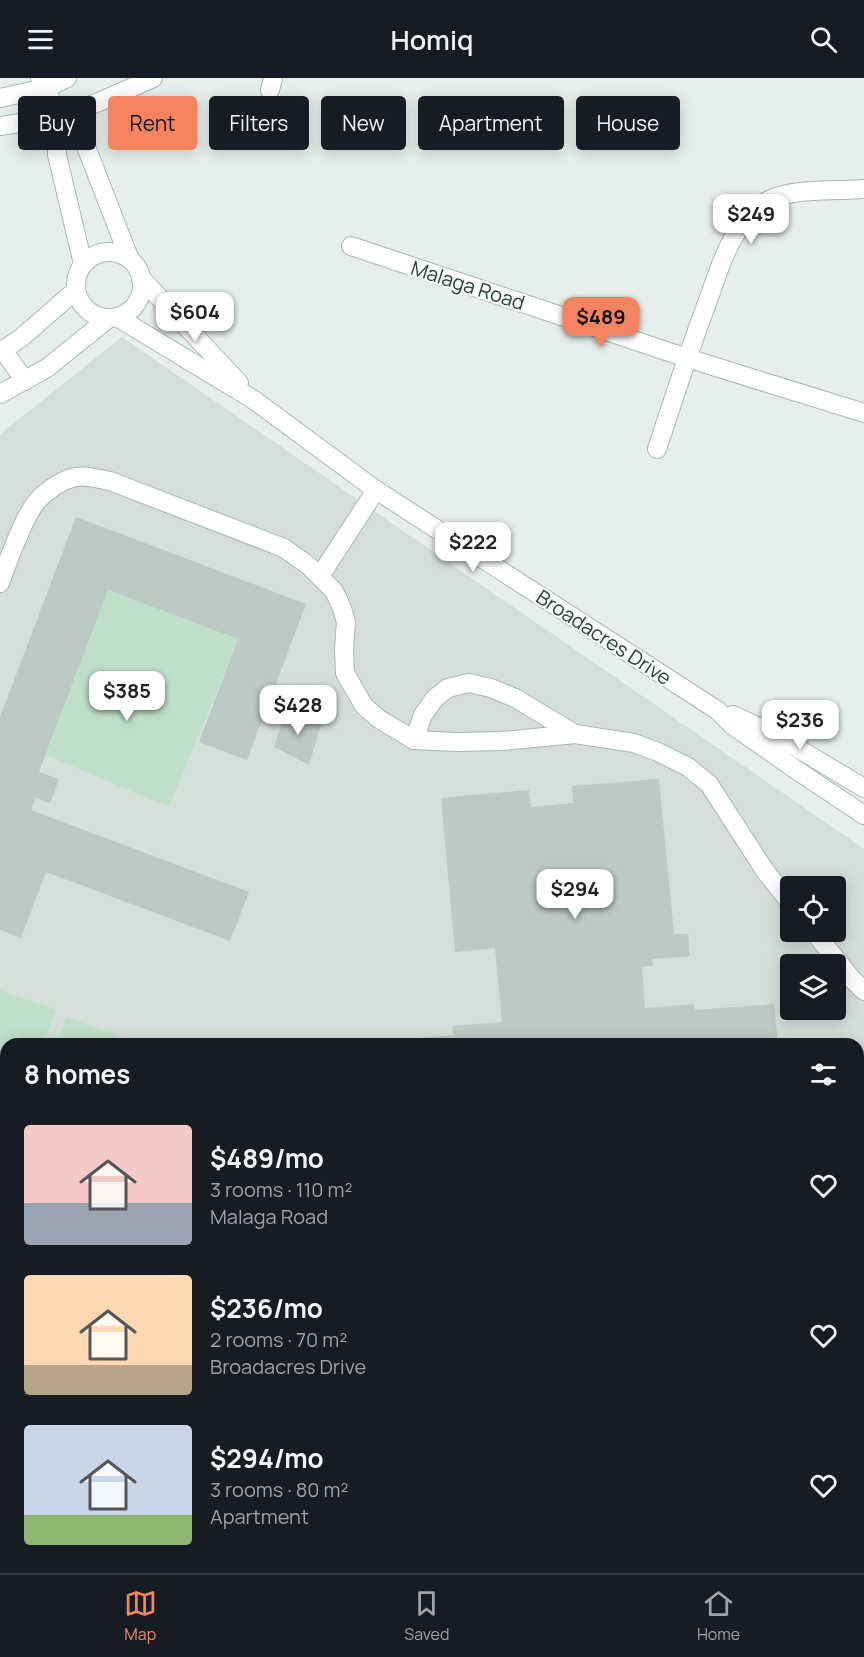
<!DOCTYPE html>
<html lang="en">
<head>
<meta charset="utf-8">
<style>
  :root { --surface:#171b24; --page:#242831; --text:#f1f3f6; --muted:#9ea1a6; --line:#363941; --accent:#f4845f }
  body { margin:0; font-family:Manrope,sans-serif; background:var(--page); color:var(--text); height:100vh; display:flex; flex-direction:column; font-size:22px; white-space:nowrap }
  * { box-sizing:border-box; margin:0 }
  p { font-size:20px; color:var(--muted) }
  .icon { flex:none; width:33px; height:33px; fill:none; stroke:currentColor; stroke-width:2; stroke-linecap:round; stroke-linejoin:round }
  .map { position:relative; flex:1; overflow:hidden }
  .side { position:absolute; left:0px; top:960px; width:864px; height:536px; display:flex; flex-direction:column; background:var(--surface); border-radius:18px 18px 0 0; box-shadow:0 3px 15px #0003 }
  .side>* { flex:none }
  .guide { position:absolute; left:18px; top:18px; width:828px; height:54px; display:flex; gap:12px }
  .controls { position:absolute; left:780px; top:798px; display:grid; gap:12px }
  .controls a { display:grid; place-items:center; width:66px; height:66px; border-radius:6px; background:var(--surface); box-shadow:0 3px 15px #0003; font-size:30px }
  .price { position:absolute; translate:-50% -51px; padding:0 14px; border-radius:12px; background:#fff; color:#222; font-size:20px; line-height:39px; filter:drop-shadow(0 2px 3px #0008) }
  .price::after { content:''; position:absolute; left:50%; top:36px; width:18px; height:14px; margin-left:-9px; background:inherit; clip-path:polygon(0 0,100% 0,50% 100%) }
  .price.on { background:var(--accent); color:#111 }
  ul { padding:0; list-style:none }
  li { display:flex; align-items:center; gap:18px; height:150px; padding:0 24px }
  li span { display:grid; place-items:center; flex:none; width:168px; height:120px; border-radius:6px; color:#555 }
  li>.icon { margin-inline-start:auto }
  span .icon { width:72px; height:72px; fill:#fffc; stroke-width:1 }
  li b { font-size:26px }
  h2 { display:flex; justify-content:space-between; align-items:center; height:72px; padding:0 24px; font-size:26px }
  .chip { padding:0 21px; border-radius:6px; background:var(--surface); box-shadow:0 3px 15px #0003; font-size:21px; line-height:54px }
  .chip.on { background:var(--accent); color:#111 }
  header { display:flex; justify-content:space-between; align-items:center; height:78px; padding:0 24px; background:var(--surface); font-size:27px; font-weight:600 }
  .menu { display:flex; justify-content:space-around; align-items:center; height:84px; border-top:2px solid var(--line); background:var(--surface); font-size:16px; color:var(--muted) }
  .menu a { display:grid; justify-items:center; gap:3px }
  .menu .on { color:var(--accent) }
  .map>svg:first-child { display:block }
  .built { fill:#d4dfda; fill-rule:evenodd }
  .green { fill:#bfe0c8 }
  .water { fill:#8ec9d4 }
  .building { fill:#bbcac4 }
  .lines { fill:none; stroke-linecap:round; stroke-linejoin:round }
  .minor-casing { stroke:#a8b8b2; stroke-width:20 }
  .minor { stroke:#fff; stroke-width:18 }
  .labels { text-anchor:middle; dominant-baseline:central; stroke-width:4.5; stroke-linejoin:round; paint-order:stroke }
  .street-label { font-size:20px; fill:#24423a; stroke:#f7fbf9 }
</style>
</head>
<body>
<header><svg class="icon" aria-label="menu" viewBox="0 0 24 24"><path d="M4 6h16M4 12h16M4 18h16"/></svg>Homiq<svg class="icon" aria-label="search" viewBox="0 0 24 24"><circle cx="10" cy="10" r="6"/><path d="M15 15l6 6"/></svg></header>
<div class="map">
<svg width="864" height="1495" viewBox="0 0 864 1495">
  <rect width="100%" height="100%" fill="#e6efeb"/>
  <path class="built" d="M122,259l742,512v724h-864v-1139zM790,808h46v46h-46zM790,886h46v46h-46zM6,966h852v524h-852z"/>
  <g class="green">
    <polygon points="108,512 238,561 169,729 46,677"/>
    <polygon points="0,912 56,932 44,966 6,966 6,1050 0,1047"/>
    <polygon points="66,939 143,966 57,966"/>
    <polygon points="0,1321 6,1323 6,1490 147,1490 146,1495 0,1495"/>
    <polygon points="215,1490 800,1490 802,1495 218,1495"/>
  </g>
  <polygon class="water" points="858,1216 864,1218 864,1352 858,1350"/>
  <g class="building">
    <polygon points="76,439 306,526 247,682 199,664 238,561 108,512 39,694 59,701 50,725 36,720 31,732 249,814 230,863 46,794 21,860 0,852 0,639"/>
    <polygon points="287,629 321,647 309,687 274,669"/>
    <polygon points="659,701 674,856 688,856 690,878 652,881 653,888 642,889 645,930 694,926 695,932 774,926 778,966 371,966 371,964 453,957 452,948 502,944 495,870 455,874 441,720 529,712 531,729 573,725 572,708"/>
    <polygon points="0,1081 6,1084 6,1141 0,1156"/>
  </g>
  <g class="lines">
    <defs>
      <g id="minor">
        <polyline points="40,0 63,46 76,56 85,66 130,182"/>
        <polyline points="270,12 273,0"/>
        <polyline points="0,20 46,10 67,0"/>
        <polyline points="63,46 57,64 57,77 83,186"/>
        <polyline points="0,48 59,39 99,24 153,0"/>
        <polyline points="351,168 687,280 864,335"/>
        <circle cx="109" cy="207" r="33"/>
        <polyline points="141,200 239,305"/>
        <polyline points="117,239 254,322 376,412 717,632 732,647 795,691 864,737"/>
        <polyline points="3,272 25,303"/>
        <polyline points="0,274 21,260 76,212"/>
        <polyline points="0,316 47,290 109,240"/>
        <path d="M657,371c16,-49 32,-98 50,-146 9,-24 16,-50 30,-71 8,-12 20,-26 32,-32 25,-12 67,-9 95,-11"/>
        <polyline points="320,498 376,412"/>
        <path d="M0,505c8,-22 23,-65 37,-82 8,-9 23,-20 35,-23 13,-4 26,1 38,3l174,67 25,18 25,25 8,17 4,14 -2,27 1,24 19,33 15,13 35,21 43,2 45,-1 73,-7 59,9 24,9 30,15 21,17 56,87 25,31"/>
        <polyline points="733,637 772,655 864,710"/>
        <polyline points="414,662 423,637 435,620 448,610 469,605 491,610 515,620 575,656"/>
        <polyline points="814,854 851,900 864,913"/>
      </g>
    </defs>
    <use href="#minor" class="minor-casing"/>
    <use href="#minor" class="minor"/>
  </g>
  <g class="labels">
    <g class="street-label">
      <text transform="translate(468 207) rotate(18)">Malaga Road</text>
      <text transform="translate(604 559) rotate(33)">Broadacres Drive</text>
    </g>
  </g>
</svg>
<div class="controls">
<a><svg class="icon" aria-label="locate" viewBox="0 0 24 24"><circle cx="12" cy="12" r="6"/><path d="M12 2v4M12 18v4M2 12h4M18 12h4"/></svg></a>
<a><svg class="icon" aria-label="layers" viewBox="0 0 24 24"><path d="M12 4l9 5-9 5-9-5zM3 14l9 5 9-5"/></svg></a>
</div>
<b class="price" style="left:751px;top:167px">$249</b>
<b class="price" style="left:195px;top:265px">$604</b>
<b class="price on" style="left:601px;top:270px">$489</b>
<b class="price" style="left:473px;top:495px">$222</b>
<b class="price" style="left:127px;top:644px">$385</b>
<b class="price" style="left:298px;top:658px">$428</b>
<b class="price" style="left:800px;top:673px">$236</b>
<b class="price" style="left:575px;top:842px">$294</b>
<div class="guide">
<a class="chip">Buy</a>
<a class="chip on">Rent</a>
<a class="chip">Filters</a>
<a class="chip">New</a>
<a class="chip">Apartment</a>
<a class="chip">House</a>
</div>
<section class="side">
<h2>8 homes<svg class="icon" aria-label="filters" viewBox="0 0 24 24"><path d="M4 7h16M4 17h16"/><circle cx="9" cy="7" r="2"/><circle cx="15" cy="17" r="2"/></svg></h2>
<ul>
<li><span style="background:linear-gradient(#f6c9c9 65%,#9aa5b1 0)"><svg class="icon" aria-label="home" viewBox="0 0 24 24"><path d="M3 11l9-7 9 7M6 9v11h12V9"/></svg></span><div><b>$489/mo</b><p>3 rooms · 110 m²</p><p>Malaga Road</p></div><svg class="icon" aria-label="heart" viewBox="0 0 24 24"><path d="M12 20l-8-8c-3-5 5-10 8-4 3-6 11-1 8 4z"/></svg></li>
<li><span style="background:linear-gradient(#ffd9b3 75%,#b9a48a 0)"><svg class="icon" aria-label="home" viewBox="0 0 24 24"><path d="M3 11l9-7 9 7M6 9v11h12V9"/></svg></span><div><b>$236/mo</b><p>2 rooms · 70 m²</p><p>Broadacres Drive</p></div><svg class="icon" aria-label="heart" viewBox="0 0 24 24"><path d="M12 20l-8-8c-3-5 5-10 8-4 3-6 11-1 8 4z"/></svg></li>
<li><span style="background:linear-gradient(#c9d6e8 75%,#8fb573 0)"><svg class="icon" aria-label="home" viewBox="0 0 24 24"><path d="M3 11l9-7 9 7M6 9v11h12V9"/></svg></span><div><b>$294/mo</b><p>3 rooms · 80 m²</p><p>Apartment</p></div><svg class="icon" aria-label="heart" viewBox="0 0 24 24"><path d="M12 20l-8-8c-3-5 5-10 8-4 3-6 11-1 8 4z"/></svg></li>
</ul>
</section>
</div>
<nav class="menu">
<a class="on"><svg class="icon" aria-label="map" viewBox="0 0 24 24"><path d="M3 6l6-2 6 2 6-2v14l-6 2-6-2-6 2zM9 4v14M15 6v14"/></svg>Map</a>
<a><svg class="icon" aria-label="saved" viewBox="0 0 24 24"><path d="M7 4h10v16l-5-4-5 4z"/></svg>Saved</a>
<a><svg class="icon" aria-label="home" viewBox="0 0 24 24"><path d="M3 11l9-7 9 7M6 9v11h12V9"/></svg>Home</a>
</nav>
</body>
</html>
